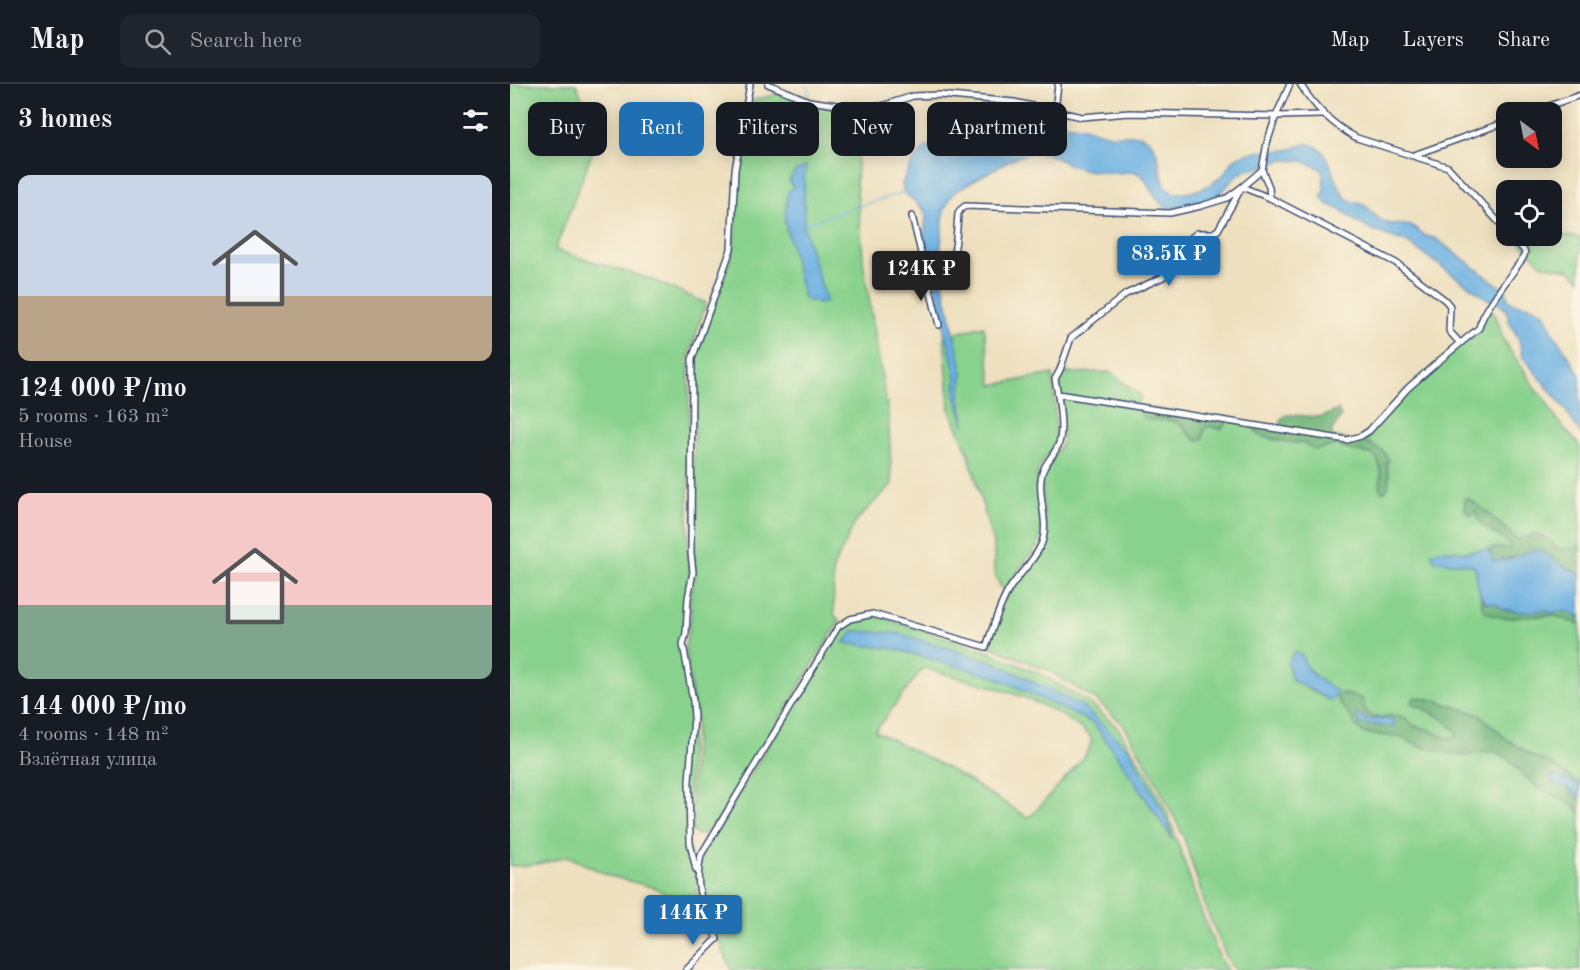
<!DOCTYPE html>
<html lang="en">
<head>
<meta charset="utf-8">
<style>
  :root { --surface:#171b24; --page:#20242c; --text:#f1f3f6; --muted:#9ea1a6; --line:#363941; --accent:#1f6fb2 }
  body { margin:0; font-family:"Old Standard TT",serif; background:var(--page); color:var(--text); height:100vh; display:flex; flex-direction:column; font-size:22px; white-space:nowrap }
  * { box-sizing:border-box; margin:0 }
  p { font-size:20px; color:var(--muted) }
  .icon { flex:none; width:33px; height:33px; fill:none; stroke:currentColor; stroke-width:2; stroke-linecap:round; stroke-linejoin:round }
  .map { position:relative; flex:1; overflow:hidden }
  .sheet { display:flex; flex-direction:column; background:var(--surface); width:510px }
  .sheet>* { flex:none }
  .banner { position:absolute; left:18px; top:18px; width:570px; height:54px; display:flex; gap:12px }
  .needle { width:39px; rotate:148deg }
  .buttons { position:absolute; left:986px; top:18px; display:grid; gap:12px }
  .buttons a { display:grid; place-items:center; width:66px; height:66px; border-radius:12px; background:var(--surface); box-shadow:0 3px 15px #0003; font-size:30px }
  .price { position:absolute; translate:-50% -51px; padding:0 14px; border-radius:6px; background:var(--accent); color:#fff; font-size:20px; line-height:39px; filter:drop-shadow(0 2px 3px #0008) }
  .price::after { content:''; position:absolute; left:50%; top:36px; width:18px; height:14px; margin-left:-9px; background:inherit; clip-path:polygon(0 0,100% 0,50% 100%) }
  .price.selected { background:#222; color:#fff }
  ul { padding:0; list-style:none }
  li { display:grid; align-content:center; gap:12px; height:318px; padding:0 18px }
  li span { display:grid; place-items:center; height:186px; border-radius:12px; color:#555 }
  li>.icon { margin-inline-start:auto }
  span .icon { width:108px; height:108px; fill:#fffc; stroke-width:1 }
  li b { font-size:26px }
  h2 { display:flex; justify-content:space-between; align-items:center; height:72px; padding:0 18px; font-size:26px }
  .pill { padding:0 21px; border-radius:12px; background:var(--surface); box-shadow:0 3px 15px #0003; font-size:21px; line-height:54px }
  .pill.selected { background:var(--accent); color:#fff }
  header { display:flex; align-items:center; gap:36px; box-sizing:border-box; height:84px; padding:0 30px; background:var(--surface); border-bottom:2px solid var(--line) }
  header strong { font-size:28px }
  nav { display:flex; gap:33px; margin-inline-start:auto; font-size:21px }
  .search { width:420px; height:54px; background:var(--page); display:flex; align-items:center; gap:15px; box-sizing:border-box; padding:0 21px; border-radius:12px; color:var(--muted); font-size:22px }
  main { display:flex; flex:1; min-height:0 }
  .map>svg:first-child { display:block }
  .green { fill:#89d28d; stroke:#528076; stroke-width:1.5; fill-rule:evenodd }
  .forest { fill:#6eb478; stroke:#44726b; stroke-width:1.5 }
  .water { fill:#6cb1e2; stroke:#4470a0; stroke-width:1.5 }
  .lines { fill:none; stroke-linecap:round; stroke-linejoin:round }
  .stream { stroke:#6cb1e2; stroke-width:1.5 }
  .minor-casing { stroke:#3b4a6d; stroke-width:8 }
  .minor { stroke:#fff; stroke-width:5 }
</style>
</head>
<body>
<header>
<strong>Map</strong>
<div class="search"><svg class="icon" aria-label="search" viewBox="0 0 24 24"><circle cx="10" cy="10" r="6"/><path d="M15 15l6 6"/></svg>Search here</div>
<nav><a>Map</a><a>Layers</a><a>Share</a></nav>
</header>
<main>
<section class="sheet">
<h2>3 homes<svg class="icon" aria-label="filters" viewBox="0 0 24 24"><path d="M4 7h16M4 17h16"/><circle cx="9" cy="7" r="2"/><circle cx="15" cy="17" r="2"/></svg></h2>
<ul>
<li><span style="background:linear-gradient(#c9d6e8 65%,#b9a48a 0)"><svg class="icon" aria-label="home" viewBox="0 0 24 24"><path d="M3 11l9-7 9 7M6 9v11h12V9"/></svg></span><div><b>124 000 ₽/mo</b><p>5 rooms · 163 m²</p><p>House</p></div></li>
<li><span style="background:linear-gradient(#f6c9c9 60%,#7fa58c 0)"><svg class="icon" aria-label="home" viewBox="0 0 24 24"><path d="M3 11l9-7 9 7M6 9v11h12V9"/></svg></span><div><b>144 000 ₽/mo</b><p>4 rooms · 148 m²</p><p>Взлётная улица</p></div></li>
</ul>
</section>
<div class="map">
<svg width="1070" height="886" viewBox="0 0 1070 886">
  <rect width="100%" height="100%" fill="#fcf5e5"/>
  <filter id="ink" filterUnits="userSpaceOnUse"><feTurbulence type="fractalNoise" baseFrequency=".0167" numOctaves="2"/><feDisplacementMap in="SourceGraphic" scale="12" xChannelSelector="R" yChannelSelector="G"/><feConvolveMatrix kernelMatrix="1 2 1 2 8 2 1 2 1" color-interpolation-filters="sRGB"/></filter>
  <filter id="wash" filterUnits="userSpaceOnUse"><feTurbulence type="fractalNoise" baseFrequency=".008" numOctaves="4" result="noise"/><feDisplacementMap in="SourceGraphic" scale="24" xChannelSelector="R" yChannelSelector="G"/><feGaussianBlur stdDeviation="1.35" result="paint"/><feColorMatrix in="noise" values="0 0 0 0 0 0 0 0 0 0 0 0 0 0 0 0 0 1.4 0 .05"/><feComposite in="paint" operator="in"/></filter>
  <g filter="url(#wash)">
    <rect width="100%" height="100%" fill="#eee0bf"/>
    <g class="green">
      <path d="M0,0h66l22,53 -43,113 95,29 56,24 -17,53 -1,197 2,19 -4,25 -3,35 -3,12 12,57 -5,141 8,30 2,21 10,28 -8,-6 -43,-27 -46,-12 -43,-20c-18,7 -38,10 -57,10z"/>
      <path d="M272,9c26,10 52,18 79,17l-5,70 8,88 24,144 4,72 -36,37 -23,47 1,46 6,8 -5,6 -13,21 -109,180c-7,6 -14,7 -21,3v-49l4,-65 -11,-70 6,-33 -1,-17 6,-25 -3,-22 2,-191 39,-112 4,-77 12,-56 5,-15z"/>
      <polygon points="1041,149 1070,154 1070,195 1060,186 1032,181 1004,152 1041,152"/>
      <path d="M981,225l6,9 6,21 9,15 12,16 13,22 6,4 13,23 24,27v101l-20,2 -4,-2 -13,-11 -9,-1 -14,5 -6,-3 -28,-26 -19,-13 -2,2v10l4,5h3l3,-4 3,2c3,5 6,12 11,16 7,8 19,7 21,19h-15l-29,4 -19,-2 -15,3 2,7c13,4 28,1 41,7l8,43 13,6 11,1 47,-1 26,8v161l-31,-22 -17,-7 -26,-17 -26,-24 -42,-14 -18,-4 -8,6c21,10 32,13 47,32 -13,9 -18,0 -29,-5 -6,-2 -13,-2 -18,-6 -5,-4 -8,-8 -16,-9 -8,-1 -19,6 -27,0 -5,-4 -5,-11 -7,-16l-20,-6 -2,11 5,4 12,19 6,6 36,4 20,9 43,10c11,0 22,-7 33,-4 15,5 21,18 33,27 6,5 13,10 20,13 11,6 24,10 32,20v158h-346l-7,-12 -19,-44 -24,-76 -9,-19 -22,-44 -29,-50 -29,-26 -48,-29 -58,-24 16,-46 39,-56 2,-12 -5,-54 21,-35 1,-10 -3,-60 50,-1 31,24 -4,10 21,13 14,1 6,3 14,14 16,-11 13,3 7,-8 27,4v5l4,5 15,5 52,7 12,-3 18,7 19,4c8,12 6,20 5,34l8,-1 1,-12 -5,-24 -17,-10 -1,-4 39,-46 74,-63 3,-9z"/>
      <polygon points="474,242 482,301 543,290 546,349 544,362 530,381 527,392 531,444 530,458 495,505 491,504 484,488 484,463 459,371 440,326 434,252"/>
      <path d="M363,533h8l103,33 59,25 48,29 27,24 31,48 19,38 31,92 22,55 6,9h-496l-29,-74 -3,-24 3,-17 135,-222c10,-12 21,-14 36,-16zM413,584c51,14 108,25 152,56 4,4 12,7 15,12 4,7 -3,15 -6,21l-51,57 -6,3 -76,-47 -76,-39z"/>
    </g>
    <g class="forest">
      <path d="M627,322l91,15c-9,14 -11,3 -23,6l-1,3 -1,8 -6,3c-7,-5 -11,-13 -18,-17 -17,-11 -34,7 -42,-18z"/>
      <path d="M828,326l3,7 -9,13v6l29,7 6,-1 17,10 5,8 -3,4c3,9 6,23 -3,28l-3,-2c1,-15 3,-23 -6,-35l-32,-7 -4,-4 -22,6 -14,-7 -14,-1 -26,-6 -8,-8 1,-3 26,3v-9l6,-4h4l31,2z"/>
      <path d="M955,414h2l19,13 28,26 6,3c10,-6 24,-7 32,2 3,4 3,6 8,7 6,1 14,-3 20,-2v27l-11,-5 -28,-18c-17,2 -32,9 -49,10l-1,-7 -4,-5 23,-1c-3,-14 -23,-13 -30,-26 -2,-2 -2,-6 -3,-10l-2,-1 -3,4h-3l-4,-5z"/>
      <path d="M971,515l6,4h8l8,6 20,3 22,-2 7,3 8,-2 9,1 11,5v7c-9,-2 -18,-7 -27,-8 -23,-3 -51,9 -70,-6z"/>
      <path d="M832,609l19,5c3,6 3,13 8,17 9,7 25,-4 36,3 7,3 1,1 7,6 5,4 12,4 18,6 10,4 18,14 28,4l-14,-15 -32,-16 2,-6 24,4 42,14 26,24 26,17 17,7 30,20 1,2v27c-10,-13 -27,-16 -41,-24 -16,-10 -25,-30 -44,-36 -11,-3 -22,4 -33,4l-43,-10 -20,-9 -36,-4 -6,-6 -12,-18 -5,-5 -3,-7z"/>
    </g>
    <g class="water">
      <path d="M539,40c10,0 21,0 31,2 11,3 21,7 31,9 14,2 28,-5 39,6 15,15 5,52 29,52 16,1 33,-8 45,-19 6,-6 6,-13 14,-17 18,-9 31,-4 49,-7 9,-1 16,-9 26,-5 21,9 19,38 33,53 5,5 10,3 16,6 8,4 13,14 22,18 8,4 18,1 27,4 5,2 10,7 15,10 3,1 6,1 9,2l71,53 2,8 2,3 23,5 11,6 12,25 4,5 20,32v58l-15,-24 -43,-53 -3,-17 -9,-15 -4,-14 -8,-7 -9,-3 -81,-57 -39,-14 -15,-9 -13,-10 -14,-6 -6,-7 3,-6 -1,-17 -3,-6 -17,-7 -20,-1 -16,6 -23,5 -7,4 -17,19 -22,11 -16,3h-16l-6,-5 -18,-28 -7,-3 -24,1 -25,-3 -16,-5 -24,-12h-16l-18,6 -34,19 -22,13 -5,6 -7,13 -3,35 -4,25h-7l-7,-20 3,-33 -2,-7 -20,-18 -2,-8c8,-21 22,-45 48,-44 14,1 27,6 41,3 12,-2 20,-7 31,-11 8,-3 18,-5 27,-8z"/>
      <polygon points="296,82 294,96 294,144 316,217 310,220 294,215 275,139 277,110 283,103 279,97 285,87"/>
      <polygon points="432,194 453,289 450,314 455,342 445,311 446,293 438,257 434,248 434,235 424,196"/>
      <path d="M977,465l4,5 2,7 14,-1 26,-10 8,1 28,18 11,5v43l-11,-5 -9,-1 -8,2 -7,-3 -22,2 -20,-3 -8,-6h-8c-11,-9 -9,-23 -12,-36 -13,-6 -28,-3 -41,-7l-2,-7 8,-3 26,2z"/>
      <polygon points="344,547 387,549 484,578 572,622 619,665 657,735 663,756 613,680 583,639 485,593 385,565 334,559"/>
      <path d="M784,568l8,3c4,19 21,27 36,37l-7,9 -39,-21 -4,-17z"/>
      <polygon points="851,631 855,635 882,635 886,643 850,640 846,632"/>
      <polygon points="1041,690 1064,698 1070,703 1070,713 1056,703 1044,701"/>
    </g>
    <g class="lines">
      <g class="stream">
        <polyline points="297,0 299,12"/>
        <polyline points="300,22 303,57"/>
        <polyline points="294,140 394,108"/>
      </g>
    </g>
  </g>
  <g filter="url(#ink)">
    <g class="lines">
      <defs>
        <g id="minor">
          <polyline points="258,0 299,17 341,23 372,22 403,12 429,11 504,18 572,33 619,29 766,32 812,31"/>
          <path d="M790,0c15,24 32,41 57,54l91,29 58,63"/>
          <polyline points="545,27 548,0"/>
          <polyline points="1022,28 1070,11"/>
          <polyline points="904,71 996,38"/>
          <polyline points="760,114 759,103 752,86 757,59 766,32 780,0"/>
          <path d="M402,132l14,57c32,13 30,-40 32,-59l2,-4 5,-4 205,7 31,-7 26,-8 15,-11 28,11 126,65 49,37 5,6 -1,25 11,12"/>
          <polyline points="416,189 429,241"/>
          <path d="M548,310l289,46 14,-4 8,-5 39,-43 32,-28 39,-32c3,-17 33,-54 44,-70l2,-5 -2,-4 -12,-13"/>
          <polyline points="186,786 180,759 179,697 184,633 183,617 173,560 176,549 178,514 183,488 181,469 182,275 221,165 225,86 240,0"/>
          <path d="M176,886l31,-31c-13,-33 -24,-48 -16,-84l137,-228 12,-8 23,-5 113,33c7,-19 13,-42 24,-59 9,-14 23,-26 30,-41 11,-21 -2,-46 1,-68 1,-15 14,-23 18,-36 5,-14 -1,-50 -4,-64l5,-9 11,-32 55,-44 37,-17 8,-15 14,-13 7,-12 5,-4h16l5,-3 24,-43 20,-17"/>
        </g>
      </defs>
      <use href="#minor" class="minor-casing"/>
      <use href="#minor" class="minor"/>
    </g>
  </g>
</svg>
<div class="buttons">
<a><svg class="needle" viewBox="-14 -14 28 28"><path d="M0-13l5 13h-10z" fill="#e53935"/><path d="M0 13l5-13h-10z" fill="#9ea1a6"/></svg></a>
<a><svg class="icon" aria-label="locate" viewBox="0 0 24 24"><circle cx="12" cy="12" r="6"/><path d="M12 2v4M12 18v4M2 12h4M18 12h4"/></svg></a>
</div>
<b class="price" style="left:659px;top:203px">83.5K ₽</b>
<b class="price selected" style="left:411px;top:218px">124K ₽</b>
<b class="price" style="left:183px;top:862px">144K ₽</b>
<div class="banner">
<a class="pill">Buy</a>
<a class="pill selected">Rent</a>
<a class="pill">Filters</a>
<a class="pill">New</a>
<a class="pill">Apartment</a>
</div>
</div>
</main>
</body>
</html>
